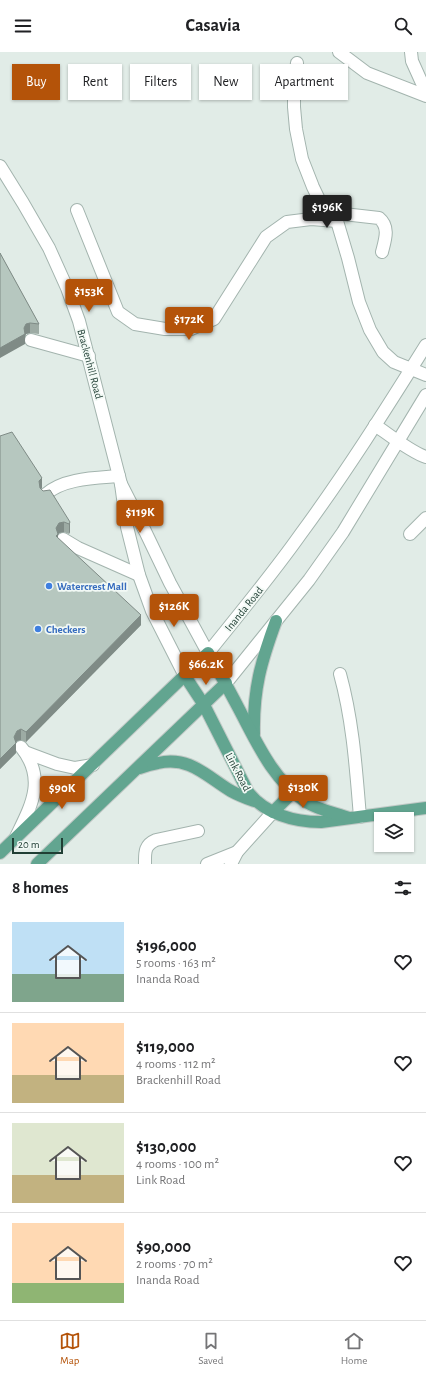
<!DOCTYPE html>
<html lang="en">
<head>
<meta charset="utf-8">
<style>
  :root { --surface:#fff; --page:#f6f6f6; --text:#202124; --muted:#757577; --line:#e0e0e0; --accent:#b45309 }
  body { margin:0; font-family:"Alegreya Sans",sans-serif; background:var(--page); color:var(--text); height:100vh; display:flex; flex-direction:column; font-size:15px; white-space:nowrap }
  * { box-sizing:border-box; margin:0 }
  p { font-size:13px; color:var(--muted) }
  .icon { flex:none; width:22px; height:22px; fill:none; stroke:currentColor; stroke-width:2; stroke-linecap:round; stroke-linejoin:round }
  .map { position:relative; height:812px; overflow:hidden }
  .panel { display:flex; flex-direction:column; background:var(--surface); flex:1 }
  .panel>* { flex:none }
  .banner { position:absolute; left:12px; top:12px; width:402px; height:36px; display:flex; gap:8px }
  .controls { position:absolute; left:374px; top:760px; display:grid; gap:8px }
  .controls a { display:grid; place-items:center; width:40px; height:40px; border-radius:0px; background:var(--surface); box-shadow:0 1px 3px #0004; font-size:20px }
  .scale { position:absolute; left:12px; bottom:10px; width:51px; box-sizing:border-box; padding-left:4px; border:2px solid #203e34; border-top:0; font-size:11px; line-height:14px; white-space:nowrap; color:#203e34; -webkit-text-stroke:3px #f2f9f5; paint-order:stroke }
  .price { position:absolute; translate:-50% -34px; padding:0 9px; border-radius:4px; background:var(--accent); color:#fff; font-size:13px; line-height:26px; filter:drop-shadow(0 1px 2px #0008) }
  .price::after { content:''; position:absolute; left:50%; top:24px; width:12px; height:9px; margin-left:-6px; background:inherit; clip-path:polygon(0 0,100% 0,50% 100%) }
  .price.selected { background:#222; color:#fff }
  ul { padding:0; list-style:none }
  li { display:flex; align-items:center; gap:12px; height:100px; padding:0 12px }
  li+li { border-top:1px solid var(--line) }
  li span { display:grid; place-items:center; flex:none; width:112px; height:80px; border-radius:0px; color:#555 }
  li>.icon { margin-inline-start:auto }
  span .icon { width:48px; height:48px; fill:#fffc; stroke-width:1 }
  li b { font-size:17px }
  h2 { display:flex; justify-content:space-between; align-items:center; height:48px; padding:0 12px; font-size:17px }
  .pill { padding:0 14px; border-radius:0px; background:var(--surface); box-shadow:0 1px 3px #0004; font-size:14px; line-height:36px }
  .pill.selected { background:var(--accent); color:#fff }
  header { display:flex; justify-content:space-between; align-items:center; height:52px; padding:0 12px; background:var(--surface); font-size:18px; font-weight:600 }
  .tab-bar { display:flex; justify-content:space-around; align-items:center; height:56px; border-top:1px solid var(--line); background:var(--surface); font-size:11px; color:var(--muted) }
  .tab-bar a { display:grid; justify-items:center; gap:2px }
  .tab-bar .selected { color:var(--accent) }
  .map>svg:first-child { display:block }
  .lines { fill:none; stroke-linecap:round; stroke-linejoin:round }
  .minor-casing { stroke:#a3b4ae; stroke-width:14 }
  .major-casing { stroke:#c1c9c6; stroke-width:14 }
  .minor { stroke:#fff; stroke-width:12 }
  .major { stroke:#62a590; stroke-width:12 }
  .wall { fill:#9daba4 }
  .shaded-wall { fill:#7f8b86 }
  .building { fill:#b6c7bf; stroke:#7f8b86 }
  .shop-dot { fill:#3f7fe0; stroke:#f2f9f5; stroke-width:1.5 }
  .labels { text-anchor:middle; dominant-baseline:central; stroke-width:3.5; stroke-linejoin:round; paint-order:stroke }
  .street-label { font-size:11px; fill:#203e34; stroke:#f2f9f5 }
  .shop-label { font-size:11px; font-weight:bold; fill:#366cbe; stroke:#f2f9f5; text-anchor:start }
</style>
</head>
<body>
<header><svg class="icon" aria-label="menu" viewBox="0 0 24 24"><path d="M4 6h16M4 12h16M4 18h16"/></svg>Casavia<svg class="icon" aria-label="search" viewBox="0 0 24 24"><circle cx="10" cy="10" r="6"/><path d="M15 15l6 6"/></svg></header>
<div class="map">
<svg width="426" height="812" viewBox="0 0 426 812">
  <rect width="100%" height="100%" fill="#e1ece7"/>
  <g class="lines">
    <defs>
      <g id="minor">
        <polyline points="339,0 367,21 426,44"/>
        <polyline points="411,0 412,9 426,40"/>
        <polyline points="297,11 294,34 294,55 296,77 302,107 313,135 325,160 337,169 348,206 359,250 370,278 383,300 394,310 426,323"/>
        <polyline points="0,114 23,151 49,196 67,236 79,269 121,432 127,475 139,523 152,559 185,624"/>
        <polyline points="77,158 118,260 135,272 165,277 191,277 214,267 266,185 287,170 311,167 337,169"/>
        <path d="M326,160l53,6c11,9 6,22 3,34"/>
        <polyline points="31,288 89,304"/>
        <path d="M375,373c13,9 37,28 51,32"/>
        <path d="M121,432l24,47 25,52 38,70c31,-39 63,-77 92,-118 45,-61 86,-126 126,-190"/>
        <path d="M46,442c18,-16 50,-16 73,-18"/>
        <polyline points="410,482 426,466"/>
        <polyline points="63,487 78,496 139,523"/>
        <path d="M340,622c13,47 16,95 20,143"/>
        <polyline points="226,631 309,528 343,480 426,343"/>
        <polyline points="25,700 57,712 75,716 93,713"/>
        <path d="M16,785c15,-31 31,-58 5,-90"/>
        <path d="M145,812c0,-11 -1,-19 11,-24l42,-9"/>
        <polyline points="207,812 237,800"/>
        <polyline points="231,812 237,800 273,760"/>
      </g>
      <g id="major">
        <path d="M185,624l19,29 44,87c17,22 46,30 73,30l105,-14"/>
        <path d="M254,682c-1,-45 7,-72 22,-113"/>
        <path d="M140,716c5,-2 11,-4 18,-5 32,-7 48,13 73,28 7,4 15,7 23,10"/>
        <polyline points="273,760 293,740"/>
        <path d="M0,801l208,-200c11,18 21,37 31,56 18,34 34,71 67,93 13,8 29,11 43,16"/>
        <polyline points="37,812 226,631"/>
      </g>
    </defs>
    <use href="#minor" class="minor-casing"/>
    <use href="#major" class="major-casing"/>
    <use href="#minor" class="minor"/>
    <use href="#major" class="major"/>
  </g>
  <g class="wall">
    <polygon points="0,201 39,272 39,282 30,281 26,282 25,285 25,292"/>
    <polygon points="0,384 42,436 41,437 70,470 70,480 69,482 64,480 59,481 58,483 58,486 141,573 26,690 21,688 17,689 16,691 16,701 0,717"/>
  </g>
  <g class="shaded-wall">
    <polygon points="30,271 30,281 26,282 25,285 25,292 0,306 0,296 24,276 26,272"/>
    <polygon points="42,426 42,436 39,439 39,429"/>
    <polygon points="64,470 64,480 59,481 58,483 58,492 56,494 56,476 59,471"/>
    <polygon points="70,470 70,480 69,482 69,472"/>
    <polygon points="141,563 141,573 26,690 26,680"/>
    <polygon points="21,677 21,688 17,689 16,691 16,701 0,717 0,707 14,685 17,679"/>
  </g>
  <g class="building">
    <polygon points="0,201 39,272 30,271 26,272 24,276 25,282 0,296"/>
    <polygon points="12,380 42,426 39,429 40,436 43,439 50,438 70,470 69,472 64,470 59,471 56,476 58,482 56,484 141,563 26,680 21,677 17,679 14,685 16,691 0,707 0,384"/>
  </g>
  <g class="shop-dot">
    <circle cx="49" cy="534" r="4"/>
    <circle cx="38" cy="577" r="4"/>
  </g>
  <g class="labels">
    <g class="street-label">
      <text transform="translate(90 312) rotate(75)">Brackenhill Road</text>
      <text transform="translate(244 557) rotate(-51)">Inanda Road</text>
      <text transform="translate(238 720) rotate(62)">Link Road</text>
    </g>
    <g class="shop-label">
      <text x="57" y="534">Watercrest Mall</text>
      <text x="46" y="577">Checkers</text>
    </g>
  </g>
</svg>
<div class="controls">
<a><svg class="icon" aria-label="layers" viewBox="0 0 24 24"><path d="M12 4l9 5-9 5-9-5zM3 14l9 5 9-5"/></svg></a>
</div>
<div class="scale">20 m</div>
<b class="price selected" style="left:327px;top:177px">$196K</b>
<b class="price" style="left:89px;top:261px">$153K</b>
<b class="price" style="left:189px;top:289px">$172K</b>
<b class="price" style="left:140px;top:482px">$119K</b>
<b class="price" style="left:174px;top:576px">$126K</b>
<b class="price" style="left:206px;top:634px">$66.2K</b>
<b class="price" style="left:303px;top:757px">$130K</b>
<b class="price" style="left:62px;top:758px">$90K</b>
<div class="banner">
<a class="pill selected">Buy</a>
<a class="pill">Rent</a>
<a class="pill">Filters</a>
<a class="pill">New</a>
<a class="pill">Apartment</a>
</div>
</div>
<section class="panel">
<h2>8 homes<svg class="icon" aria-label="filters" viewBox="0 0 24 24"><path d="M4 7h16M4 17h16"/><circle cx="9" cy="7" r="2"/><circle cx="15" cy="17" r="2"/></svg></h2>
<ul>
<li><span style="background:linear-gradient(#bfe0f5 65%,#7fa58c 0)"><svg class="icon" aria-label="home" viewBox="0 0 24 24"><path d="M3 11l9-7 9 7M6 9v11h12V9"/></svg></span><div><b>$196,000</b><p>5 rooms · 163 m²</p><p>Inanda Road</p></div><svg class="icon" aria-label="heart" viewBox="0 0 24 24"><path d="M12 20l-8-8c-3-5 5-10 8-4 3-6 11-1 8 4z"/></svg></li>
<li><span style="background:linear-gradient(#ffd9b3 65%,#c2b280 0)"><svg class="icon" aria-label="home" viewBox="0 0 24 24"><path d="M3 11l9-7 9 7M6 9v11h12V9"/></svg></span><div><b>$119,000</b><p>4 rooms · 112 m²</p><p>Brackenhill Road</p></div><svg class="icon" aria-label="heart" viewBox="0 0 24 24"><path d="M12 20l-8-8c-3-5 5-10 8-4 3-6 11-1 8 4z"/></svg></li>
<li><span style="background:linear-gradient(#dfe7d0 65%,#c2b280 0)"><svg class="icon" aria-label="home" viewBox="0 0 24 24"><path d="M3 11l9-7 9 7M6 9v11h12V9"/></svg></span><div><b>$130,000</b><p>4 rooms · 100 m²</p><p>Link Road</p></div><svg class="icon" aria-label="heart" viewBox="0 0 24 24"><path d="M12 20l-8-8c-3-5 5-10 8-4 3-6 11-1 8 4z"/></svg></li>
<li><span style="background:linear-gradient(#ffd9b3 75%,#8fb573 0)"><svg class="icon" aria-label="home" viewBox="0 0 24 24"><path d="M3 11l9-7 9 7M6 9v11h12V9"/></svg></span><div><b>$90,000</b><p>2 rooms · 70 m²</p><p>Inanda Road</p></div><svg class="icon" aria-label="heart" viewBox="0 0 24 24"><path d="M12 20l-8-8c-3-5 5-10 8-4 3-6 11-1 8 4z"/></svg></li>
</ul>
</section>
<nav class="tab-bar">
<a class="selected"><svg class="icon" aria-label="map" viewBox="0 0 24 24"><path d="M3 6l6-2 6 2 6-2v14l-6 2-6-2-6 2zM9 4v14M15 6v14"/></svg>Map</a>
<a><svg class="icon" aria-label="saved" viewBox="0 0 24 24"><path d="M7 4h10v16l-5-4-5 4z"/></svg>Saved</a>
<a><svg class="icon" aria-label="home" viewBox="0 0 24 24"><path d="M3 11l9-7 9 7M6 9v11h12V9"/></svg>Home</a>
</nav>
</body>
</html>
